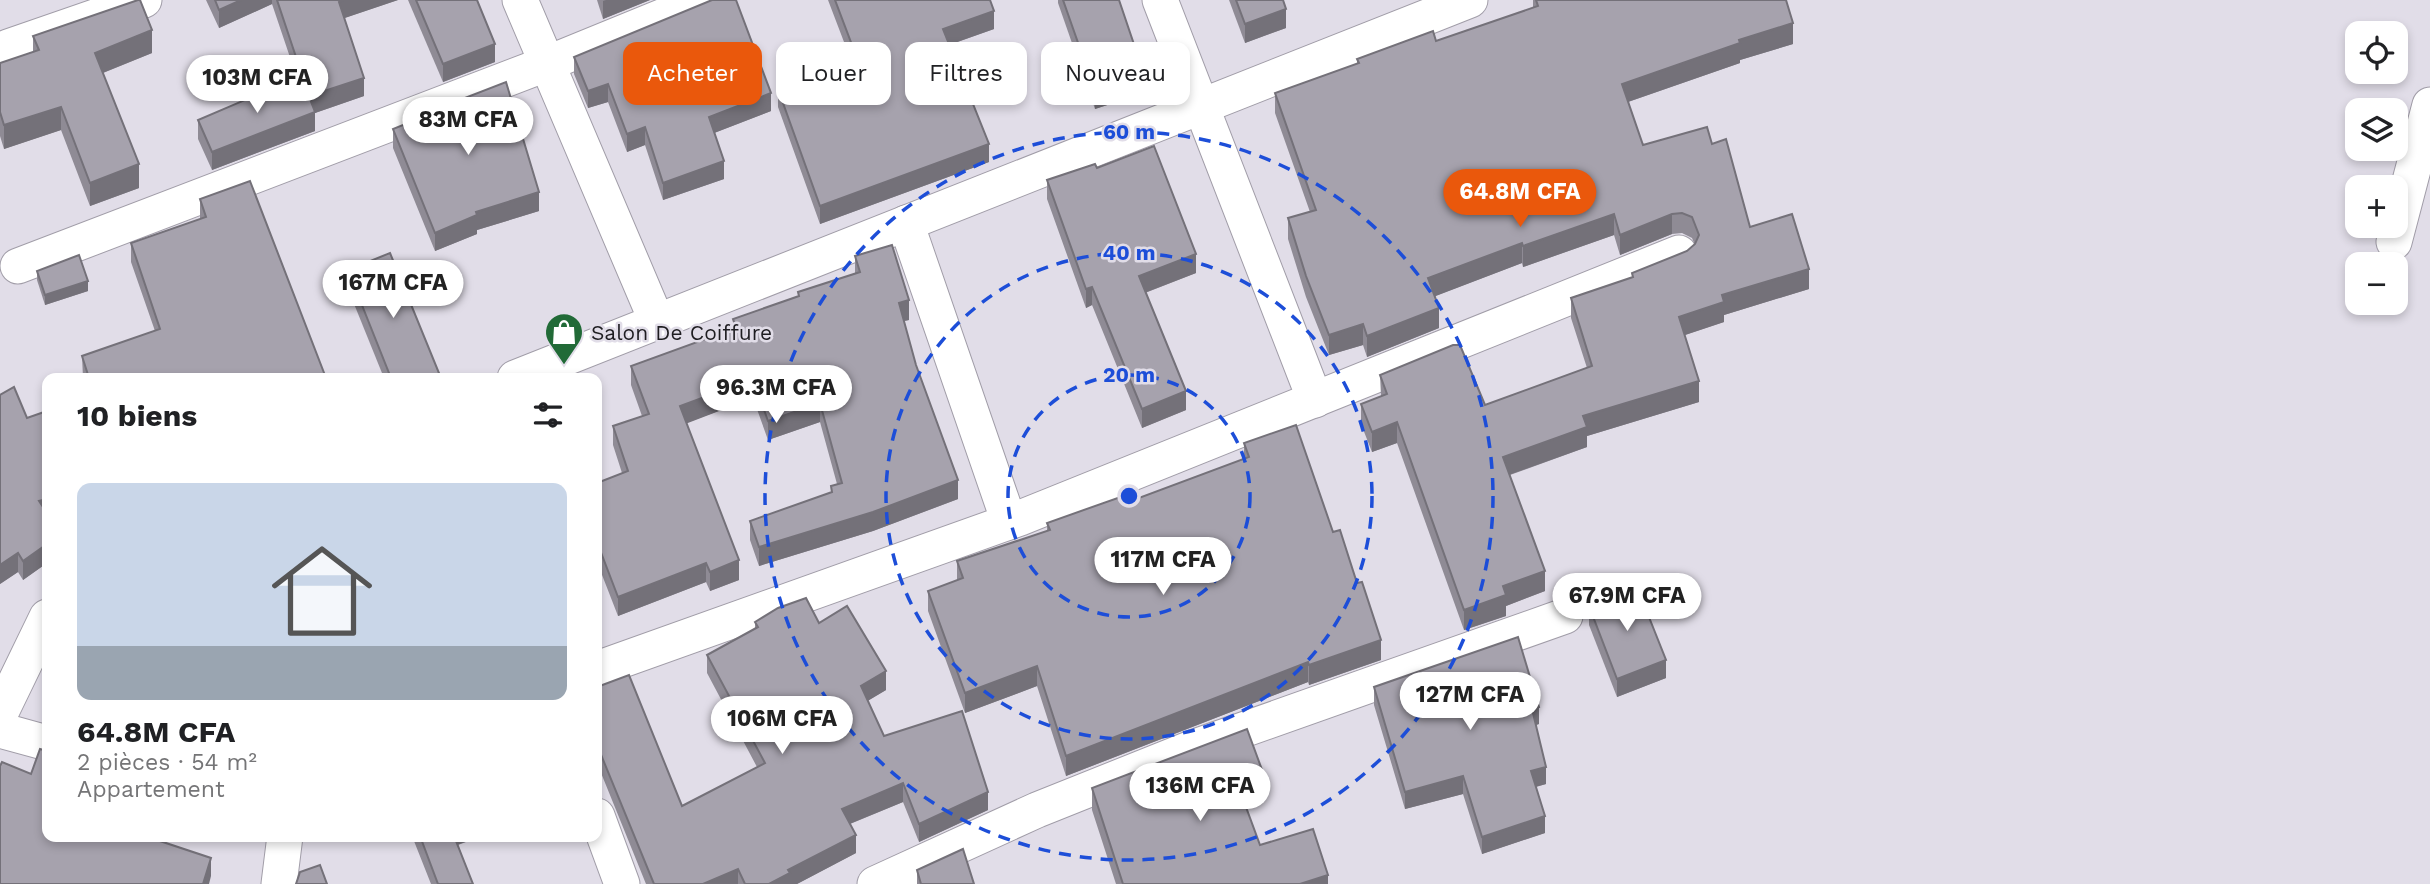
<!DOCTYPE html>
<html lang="fr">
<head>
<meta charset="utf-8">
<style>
  :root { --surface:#fff; --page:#f2f2f2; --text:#202124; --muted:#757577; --line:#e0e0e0; --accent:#ea580c }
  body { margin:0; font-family:"Work Sans",sans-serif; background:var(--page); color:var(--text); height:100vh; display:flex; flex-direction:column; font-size:26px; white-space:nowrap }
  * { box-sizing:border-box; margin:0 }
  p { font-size:23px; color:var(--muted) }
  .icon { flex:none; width:38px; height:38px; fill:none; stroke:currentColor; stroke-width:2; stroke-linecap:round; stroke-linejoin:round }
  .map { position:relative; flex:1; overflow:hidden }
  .drawer { position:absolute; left:42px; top:373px; width:560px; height:469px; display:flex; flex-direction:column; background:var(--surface); border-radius:14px; box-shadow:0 4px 10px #0003 }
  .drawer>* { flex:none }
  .banner { position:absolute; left:623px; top:42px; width:665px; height:63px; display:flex; gap:14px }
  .controls { position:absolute; left:2345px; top:21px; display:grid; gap:14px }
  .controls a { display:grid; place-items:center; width:63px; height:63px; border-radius:14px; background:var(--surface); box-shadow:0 4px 10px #0003; font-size:35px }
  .price { position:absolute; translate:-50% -60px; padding:0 16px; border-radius:24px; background:#fff; color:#222; font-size:23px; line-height:46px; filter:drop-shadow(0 2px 4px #0008) }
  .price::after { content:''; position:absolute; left:50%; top:42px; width:21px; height:16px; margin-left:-10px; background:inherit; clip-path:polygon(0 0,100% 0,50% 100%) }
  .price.selected { background:var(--accent); color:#fff }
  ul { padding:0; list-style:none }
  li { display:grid; align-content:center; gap:14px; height:371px; padding:0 35px }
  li+li { border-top:2px solid var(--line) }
  li span { display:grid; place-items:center; height:217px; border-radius:14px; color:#555 }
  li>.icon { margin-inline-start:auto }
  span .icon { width:126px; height:126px; fill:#fffc; stroke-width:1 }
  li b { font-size:30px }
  h2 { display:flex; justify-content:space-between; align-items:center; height:84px; padding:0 35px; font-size:30px }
  .pill { padding:0 24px; border-radius:14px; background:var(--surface); box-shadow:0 4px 10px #0003; font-size:24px; line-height:63px }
  .pill.selected { background:var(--accent); color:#fff }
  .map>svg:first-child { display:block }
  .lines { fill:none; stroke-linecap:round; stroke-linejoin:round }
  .street-casing { stroke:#a19da8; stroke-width:37 }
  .street { stroke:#fff; stroke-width:35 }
  .wall { fill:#8f8b95 }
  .shaded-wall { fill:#747179 }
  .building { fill:#a6a2ad; stroke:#747179; stroke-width:2 }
  .ring { fill:none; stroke:#1d4ed8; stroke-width:3.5; stroke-dasharray:12 9 }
  .labels { text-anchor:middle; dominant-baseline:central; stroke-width:5; stroke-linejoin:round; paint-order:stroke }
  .poi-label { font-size:21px; fill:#1e1d21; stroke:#e1dde8; text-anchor:start }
  .centre { fill:#1d4ed8; stroke:#e1dde8; stroke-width:3.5 }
  .ring-label { font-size:21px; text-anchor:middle; font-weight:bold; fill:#1d4ed8; stroke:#e1dde8; stroke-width:5; stroke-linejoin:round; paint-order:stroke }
</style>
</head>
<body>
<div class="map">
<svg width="2430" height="884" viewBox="0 0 2430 884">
  <rect width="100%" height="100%" fill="#e1dde8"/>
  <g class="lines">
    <defs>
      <g id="street">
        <polyline points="520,0 657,322"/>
        <polyline points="1160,0 1315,400"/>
        <polyline points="8,47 144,0"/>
        <polyline points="906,223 1009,522"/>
        <polyline points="2394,242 2430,105"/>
        <polyline points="18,266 546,64 703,0"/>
        <polyline points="515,378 1470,0"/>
        <polyline points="597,669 1020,518 1679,253"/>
        <polyline points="0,714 47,617"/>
        <polyline points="0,730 47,743"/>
        <polyline points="597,816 622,884"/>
        <polyline points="279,884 285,836"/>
        <polyline points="875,884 1037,810 1192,748 1565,616"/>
      </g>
    </defs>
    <use href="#street" class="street-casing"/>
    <use href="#street" class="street"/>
  </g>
  <g class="wall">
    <polygon points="206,0 398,0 344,18 364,96 315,113 315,131 212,170 198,139 198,120 297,78 272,4 219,28"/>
    <polygon points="408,0 477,0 495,62 443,82"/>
    <polygon points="597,0 650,0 603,19"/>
    <polygon points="828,0 990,0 994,29 949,45 989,162 820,224 778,107 778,89 852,63"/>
    <polygon points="1058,0 1119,0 1144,93 1095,109 1058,3"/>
    <polygon points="1229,0 1283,0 1286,28 1245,43"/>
    <polygon points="1533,0 1786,0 1793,44 1740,60 1740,63 1628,102 1643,145 1712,144 1750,227 1809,289 1724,315 1724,322 1685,335 1699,402 1587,436 1587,447 1510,475 1545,591 1506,606 1506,616 1464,630 1397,443 1372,452 1361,424 1361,404 1381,396 1380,375 1485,405 1587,368 1571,318 1571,298 1632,278 1632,273 1687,251 1695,245 1692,238 1682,233 1672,234 1620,255 1614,235 1523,267 1522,263 1435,296 1439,328 1367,357 1363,345 1329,355 1306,297 1288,239 1288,218 1310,212 1275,113 1275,93 1357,64 1357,59 1436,41 1533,8"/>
    <polygon points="33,36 152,53 103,73 139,188 90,206 61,130 4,149 0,136 0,63 33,52"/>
    <polygon points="574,57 771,111 714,133 724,179 663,200 645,145 627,152 608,102 588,108 574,74"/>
    <polygon points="444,106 539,211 477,230 477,234 435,251 393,148 393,129 444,108"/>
    <polygon points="1097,168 1196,273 1145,293 1186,410 1142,428 1092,305 1086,308 1047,199 1047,180"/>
    <polygon points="200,199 326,378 83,378 82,356 155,331 131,262 131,243 200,219"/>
    <polygon points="855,256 909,320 904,321 916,365 958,499 873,531 759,566 750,540 750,521 831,493 831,486 837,484 820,422 768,440 753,398 686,423 739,580 710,591 706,582 618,616 597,562 597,483 622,473 613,445 613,426 642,416 631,385 631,366 733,329 733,319 798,296 798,292 855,274"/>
    <polygon points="348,270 441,378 384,378 348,289"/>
    <polygon points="37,271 88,291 45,305 37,280"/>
    <polygon points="47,411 47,563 23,580 18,572 0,584 27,418"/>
    <polygon points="1244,443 1333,532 1381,660 1309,685 1308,682 1066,776 1037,686 965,713 928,611 928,591 957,581 957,561 1047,531 1047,523 1131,501 1244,459"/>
    <polygon points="1589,606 1666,678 1617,697 1589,625"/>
    <polygon points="755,622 819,623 886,690 867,701 884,736 988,810 919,842 903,802 850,824 856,853 797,884 646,884 597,763 597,687 682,806 757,767 707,673 707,655 755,629"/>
    <polygon points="1374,687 1539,724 1536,725 1546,784 1536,787 1545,833 1482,854 1463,794 1405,809 1374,705"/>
    <polygon points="1092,788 1265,799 1246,807 1260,845 1328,884 1116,884 1092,810"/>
    <polygon points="412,836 482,836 458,845 473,884 431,884"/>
    <polygon points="917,870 974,884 917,884"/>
  </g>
  <g class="shaded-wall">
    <polygon points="241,0 272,0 272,4 219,28 219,10"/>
    <polygon points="343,0 398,0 339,20 339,2"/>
    <polygon points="606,0 650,0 603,19 603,1"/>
    <polygon points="1286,9 1286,28 1245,43 1245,24"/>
    <polygon points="994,11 994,29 943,47 943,29"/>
    <polygon points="1793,23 1793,44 1740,60 1740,63 1622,104 1622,84 1739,40"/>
    <polygon points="152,30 152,53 95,76 95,53"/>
    <polygon points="495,44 495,62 443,82 443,64"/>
    <polygon points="1144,74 1144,93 1095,109 1095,91"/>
    <polygon points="364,78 364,96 315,113 315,131 212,170 212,152 309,114 309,96"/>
    <polygon points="608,84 608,102 588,108 588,91"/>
    <polygon points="771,93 771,111 709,135 709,117"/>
    <polygon points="61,107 61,130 4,149 4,125"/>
    <polygon points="645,127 645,145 627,152 627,134"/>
    <polygon points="989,144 989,162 820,224 820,206"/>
    <polygon points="724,161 724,179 663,200 663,183"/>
    <polygon points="139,164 139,188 90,206 90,183"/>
    <polygon points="539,192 539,211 477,230 477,234 435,251 435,233 476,212"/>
    <polygon points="1614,214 1614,235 1523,267 1523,246"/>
    <polygon points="1672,214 1672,234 1620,255 1620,235"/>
    <polygon points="1522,243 1522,263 1428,299 1428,278"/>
    <polygon points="1196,254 1196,273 1139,295 1139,276"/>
    <polygon points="1809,269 1809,289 1724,315 1724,322 1679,337 1679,317 1722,295"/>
    <polygon points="88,281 88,291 45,305 45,295"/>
    <polygon points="1092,287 1092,305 1086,308 1086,289"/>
    <polygon points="909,300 909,320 899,322 899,303"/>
    <polygon points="1439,308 1439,328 1367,357 1367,336"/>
    <polygon points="1363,324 1363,345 1329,355 1329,335"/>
    <polygon points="753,379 753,398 680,426 680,406"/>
    <polygon points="1699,381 1699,402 1587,436 1587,447 1503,477 1503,457 1583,416"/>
    <polygon points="1186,391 1186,410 1142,428 1142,409"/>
    <polygon points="820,403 820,422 768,440 768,421"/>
    <polygon points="1397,422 1397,443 1372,452 1372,432"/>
    <polygon points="958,480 958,499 873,531 759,566 759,547"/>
    <polygon points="47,499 47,518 39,501"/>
    <polygon points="47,544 47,563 23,580 23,561"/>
    <polygon points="18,553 18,572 0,584 0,565"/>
    <polygon points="739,560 739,580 710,591 710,572"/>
    <polygon points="706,563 706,582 618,616 618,597"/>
    <polygon points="1545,571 1545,591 1506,606 1506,616 1464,630 1464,610 1503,586"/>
    <polygon points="1381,640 1381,660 1309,685 1309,665"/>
    <polygon points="1666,660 1666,678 1617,697 1617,679"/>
    <polygon points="1308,662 1308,682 1066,776 1066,756"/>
    <polygon points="1037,666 1037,686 965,713 965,693"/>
    <polygon points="886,671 886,690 861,705 861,686"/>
    <polygon points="1539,707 1539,724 1532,726 1532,709"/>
    <polygon points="1546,767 1546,784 1531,788 1531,771"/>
    <polygon points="1463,776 1463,794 1405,809 1405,792"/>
    <polygon points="1265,778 1265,799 1239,809 1239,788"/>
    <polygon points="903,783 903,802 842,827 842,809"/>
    <polygon points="988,792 988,810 919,842 919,824"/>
    <polygon points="1545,816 1545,833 1482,854 1482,837"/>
    <polygon points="856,835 856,853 797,884 769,884 788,870"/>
    <polygon points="155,836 162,836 154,858 154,839"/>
    <polygon points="451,836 482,836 451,847"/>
    <polygon points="211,858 211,876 209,884 203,884"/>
    <polygon points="738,869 738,884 703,884"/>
    <polygon points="1328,875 1328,884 1300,884"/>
  </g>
  <g class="building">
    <polygon points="138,0 140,0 152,30 95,53 139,164 90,183 61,107 4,125 0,112 0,63 39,50 33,36"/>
    <polygon points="215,0 241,0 219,10"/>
    <polygon points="277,0 343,0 339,2 364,78 309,96"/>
    <polygon points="416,0 477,0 495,44 443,64"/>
    <polygon points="712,0 736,0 771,93 709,117 724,161 663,183 645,127 627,134 608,84 588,91 574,57"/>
    <polygon points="835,0 990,0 994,11 943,29 989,144 820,206 778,89 858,61"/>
    <polygon points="1063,0 1119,0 1144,74 1095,91"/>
    <polygon points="1236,0 1283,0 1286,9 1245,24"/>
    <polygon points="1536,0 1786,0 1793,23 1739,40 1740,43 1622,84 1643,145 1707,127 1712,144 1726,139 1750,227 1792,214 1809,269 1722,295 1724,302 1679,317 1699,381 1583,416 1587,427 1503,457 1545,571 1503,586 1506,595 1464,610 1397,422 1372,432 1361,404 1387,394 1380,375 1453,345 1460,345 1485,405 1592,366 1571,298 1633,277 1632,273 1687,251 1695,244 1699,235 1692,217 1682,213 1672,214 1620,235 1614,214 1523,246 1522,243 1428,278 1439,308 1367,336 1363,324 1329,335 1306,276 1288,218 1316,210 1275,93 1359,63 1357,59 1433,31 1436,41 1538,6"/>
    <polygon points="301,76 315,112 212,152 198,120"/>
    <polygon points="506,82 539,192 476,212 477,215 435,233 393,129 445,108 444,106"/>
    <polygon points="1154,146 1196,254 1139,276 1186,391 1142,409 1092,287 1086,289 1047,180 1095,164 1097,168"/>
    <polygon points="250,181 326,378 89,378 82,356 160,329 131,243 206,217 200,199"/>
    <polygon points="892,245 909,300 899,303 916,365 958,480 873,512 759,547 750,521 832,492 831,486 842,483 820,403 768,421 753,379 680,406 739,560 710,572 706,563 618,597 597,542 597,483 628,471 613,426 649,414 631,366 736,328 733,319 799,296 798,292 860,272 855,256"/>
    <polygon points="390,253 441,378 391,378 348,270"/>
    <polygon points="79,255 88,281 45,295 37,271"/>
    <polygon points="14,387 27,418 47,411 47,499 39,501 47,513 47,544 23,561 18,553 0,565 0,395"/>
    <polygon points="1296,425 1333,532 1340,530 1357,583 1362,582 1381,640 1309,665 1308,662 1066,756 1037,666 965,693 928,591 963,578 957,561 1050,530 1047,523 1129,494 1131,501 1249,457 1244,443"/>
    <polygon points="1637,587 1666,660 1617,679 1589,606"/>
    <polygon points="806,598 819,623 847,606 886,671 861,686 884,736 962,711 988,792 919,824 903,783 842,809 856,835 788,870 790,873 769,884 745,884 738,869 703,884 654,884 597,745 597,687 629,675 682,806 765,763 707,655 758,627 755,622 778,608"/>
    <polygon points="1518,637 1539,707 1532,709 1546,767 1531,771 1545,816 1482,837 1463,776 1405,792 1374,687"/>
    <polygon points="1247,729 1265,778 1239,788 1260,845 1313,829 1328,875 1300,884 1123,884 1092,788"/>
    <polygon points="40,749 47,751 47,836 155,836 154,839 211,858 203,884 0,884 0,766 2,762 31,774"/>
    <polygon points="420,836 454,836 473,884 438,884"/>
    <polygon points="963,849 974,884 921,884 917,870"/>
    <polygon points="320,865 327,884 296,884 300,872"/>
  </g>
  <g class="ring">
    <circle cx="1129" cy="496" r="121"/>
    <circle cx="1129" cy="496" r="243"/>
    <circle cx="1129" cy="496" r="364"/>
  </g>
  <defs>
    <symbol id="shop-pin" viewBox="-11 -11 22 30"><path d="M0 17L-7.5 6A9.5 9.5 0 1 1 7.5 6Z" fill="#216a37" stroke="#e1dde8"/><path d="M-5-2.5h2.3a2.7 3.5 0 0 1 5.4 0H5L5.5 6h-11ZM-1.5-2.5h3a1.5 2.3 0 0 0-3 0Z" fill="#fff"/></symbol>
  </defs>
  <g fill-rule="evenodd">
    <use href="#shop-pin" x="542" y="310" width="44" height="60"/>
  </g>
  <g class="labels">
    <g class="poi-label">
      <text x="591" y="332">Salon De Coiffure</text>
    </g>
  </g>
  <circle cx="1129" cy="496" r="10" class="centre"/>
  <g class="ring-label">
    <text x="1129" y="139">60 m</text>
    <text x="1129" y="260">40 m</text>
    <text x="1129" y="382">20 m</text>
  </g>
</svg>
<div class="controls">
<a><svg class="icon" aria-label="locate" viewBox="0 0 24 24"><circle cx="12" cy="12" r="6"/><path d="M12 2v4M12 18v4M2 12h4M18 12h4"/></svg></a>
<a><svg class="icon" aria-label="layers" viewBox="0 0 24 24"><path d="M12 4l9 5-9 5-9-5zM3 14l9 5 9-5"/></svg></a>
<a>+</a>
<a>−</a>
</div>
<b class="price" style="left:257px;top:115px">103M CFA</b>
<b class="price" style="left:468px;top:157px">83M CFA</b>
<b class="price selected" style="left:1520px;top:229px">64.8M CFA</b>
<b class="price" style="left:393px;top:320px">167M CFA</b>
<b class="price" style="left:776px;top:425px">96.3M CFA</b>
<b class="price" style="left:1163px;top:597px">117M CFA</b>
<b class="price" style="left:1627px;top:633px">67.9M CFA</b>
<b class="price" style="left:1470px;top:732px">127M CFA</b>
<b class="price" style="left:782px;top:756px">106M CFA</b>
<b class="price" style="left:1200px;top:823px">136M CFA</b>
<div class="banner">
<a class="pill selected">Acheter</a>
<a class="pill">Louer</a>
<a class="pill">Filtres</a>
<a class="pill">Nouveau</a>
</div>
<section class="drawer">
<h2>10 biens<svg class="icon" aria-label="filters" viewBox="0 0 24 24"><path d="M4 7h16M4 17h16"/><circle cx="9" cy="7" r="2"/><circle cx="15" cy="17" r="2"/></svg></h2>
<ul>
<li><span style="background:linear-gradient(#c9d6e8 75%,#9aa5b1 0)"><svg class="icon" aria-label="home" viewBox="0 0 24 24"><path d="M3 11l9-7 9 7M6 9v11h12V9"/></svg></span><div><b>64.8M CFA</b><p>2 pièces · 54 m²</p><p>Appartement</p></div></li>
</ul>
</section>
</div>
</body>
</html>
